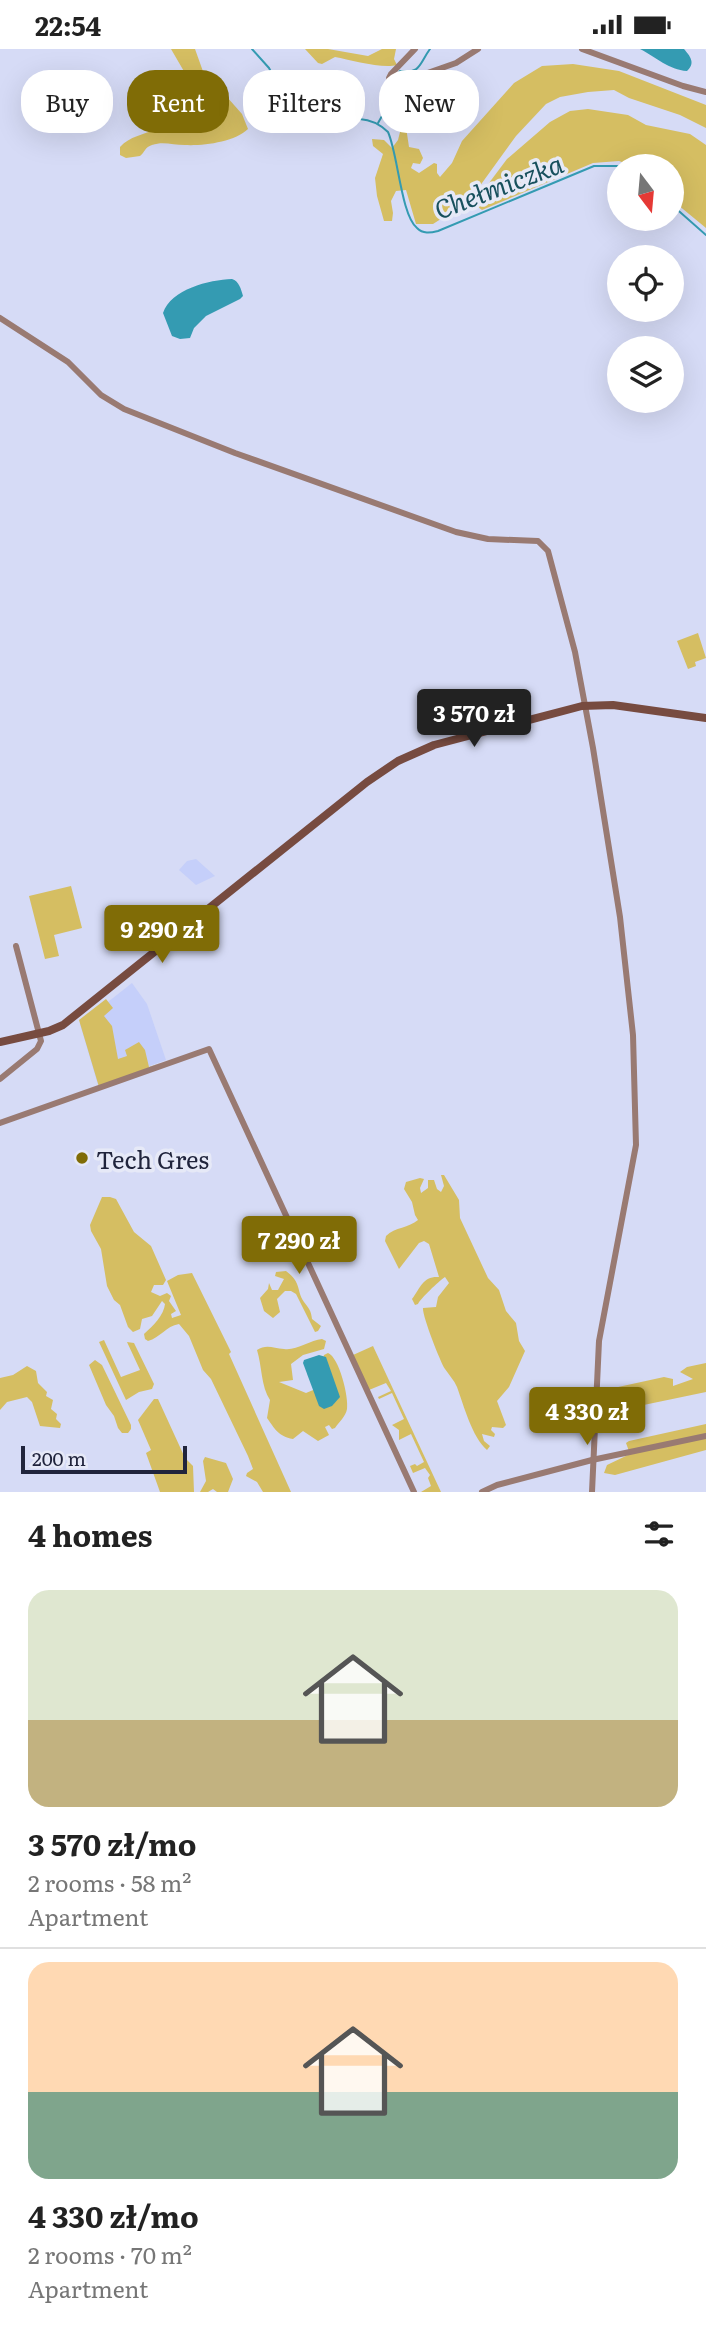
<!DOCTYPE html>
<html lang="en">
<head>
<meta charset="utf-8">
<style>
  :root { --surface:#fff; --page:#f6f6f6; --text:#222; --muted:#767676; --line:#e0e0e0; --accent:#806c06 }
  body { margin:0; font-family:Literata,serif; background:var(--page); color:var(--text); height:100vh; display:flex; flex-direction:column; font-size:26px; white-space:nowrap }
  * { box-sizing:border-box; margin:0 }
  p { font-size:23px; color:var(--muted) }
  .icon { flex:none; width:38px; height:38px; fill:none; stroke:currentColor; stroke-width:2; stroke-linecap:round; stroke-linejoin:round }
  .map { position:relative; height:1443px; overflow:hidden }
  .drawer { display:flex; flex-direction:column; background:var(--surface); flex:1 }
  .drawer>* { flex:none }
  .guide { position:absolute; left:21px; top:21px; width:665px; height:63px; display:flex; gap:14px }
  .needle { width:46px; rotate:164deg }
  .fabs { position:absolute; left:607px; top:105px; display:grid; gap:14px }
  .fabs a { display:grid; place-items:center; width:77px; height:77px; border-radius:50%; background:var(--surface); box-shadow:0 7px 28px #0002; font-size:35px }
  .scale { position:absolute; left:21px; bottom:18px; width:166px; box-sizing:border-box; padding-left:7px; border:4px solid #20243c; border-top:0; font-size:19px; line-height:24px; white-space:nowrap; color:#20243c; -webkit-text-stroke:5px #e6e9f7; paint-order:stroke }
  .price { position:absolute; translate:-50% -60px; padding:0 16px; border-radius:7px; background:var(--accent); color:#fff; font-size:23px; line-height:46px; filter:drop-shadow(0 2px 4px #0008) }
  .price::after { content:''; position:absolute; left:50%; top:42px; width:21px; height:16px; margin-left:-10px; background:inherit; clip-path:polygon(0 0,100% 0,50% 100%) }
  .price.on { background:#222; color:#fff }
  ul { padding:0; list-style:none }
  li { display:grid; align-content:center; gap:14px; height:371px; padding:0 28px }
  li+li { border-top:2px solid var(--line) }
  li span { display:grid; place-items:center; height:217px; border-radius:21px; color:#555 }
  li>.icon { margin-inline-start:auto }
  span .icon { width:126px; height:126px; fill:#fffc; stroke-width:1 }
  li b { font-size:30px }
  h2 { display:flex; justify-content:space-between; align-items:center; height:84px; padding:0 28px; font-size:30px }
  .chip { padding:0 24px; border-radius:28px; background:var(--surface); box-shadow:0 7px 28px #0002; font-size:24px; line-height:63px }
  .chip.on { background:var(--accent); color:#fff }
  .status { display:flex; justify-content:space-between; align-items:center; height:49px; padding:0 35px; background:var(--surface); direction:ltr }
  .status svg { height:19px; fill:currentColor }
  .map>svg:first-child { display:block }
  .built { fill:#c5cffa }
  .green { fill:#d5be62 }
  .water { fill:#349bb2 }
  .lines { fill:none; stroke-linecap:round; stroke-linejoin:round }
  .stream { stroke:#349bb2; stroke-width:2 }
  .minor { stroke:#997a72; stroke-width:6 }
  .secondary { stroke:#774b40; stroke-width:8 }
  .poi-dot { fill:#806c06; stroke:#e6e9f7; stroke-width:2.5 }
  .labels { text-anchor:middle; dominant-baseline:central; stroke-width:7; stroke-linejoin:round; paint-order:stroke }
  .poi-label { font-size:24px; fill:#20243c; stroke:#e6e9f7; text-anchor:start }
  .water-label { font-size:26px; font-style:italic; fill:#17505d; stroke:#e6e9f7 }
</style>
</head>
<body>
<div class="status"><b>22:54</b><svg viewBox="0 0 49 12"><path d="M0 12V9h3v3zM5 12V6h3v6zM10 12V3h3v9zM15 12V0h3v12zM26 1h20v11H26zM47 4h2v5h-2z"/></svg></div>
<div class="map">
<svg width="706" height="1443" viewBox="0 0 706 1443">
  <rect width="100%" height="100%" fill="#d6dbf6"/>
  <g class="built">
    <polygon points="196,810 215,827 196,836 179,821 187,812"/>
    <polygon points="132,934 147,955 166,1011 98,1036 80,975"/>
  </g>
  <g class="green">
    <path d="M171,0h24l10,28 14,11 23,26 6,15c-13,13 -45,17 -63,16 -12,0 -22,-4 -33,0 -7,2 -7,7 -12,11l-14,2 -6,-3v-8c10,-11 23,-12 36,-18 11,-6 17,-14 29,-17 11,-3 24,0 34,-6v-4l-12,-12 -12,-4 -6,-6z"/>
    <path d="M305,0h23l40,7 14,-7h14l-2,10 3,6c-15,4 -46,-5 -62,-8l-13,7 -4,-1z"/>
    <polygon points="573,15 619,22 706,56 706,79 680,66 629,49 614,41 588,43 560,48 546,55 516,87 469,152 433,175 416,175 406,141 396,142 391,152 393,164 392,172 384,172 377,147 375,129 383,105 373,97 372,90 384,91 392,99 398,91 401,79 406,78 409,98 419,100 423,109 420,115 413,114 411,119 419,124 434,114 437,115 437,124 440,128 452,114 462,92 514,34 542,17"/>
    <polygon points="588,60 628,66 646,76 690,85 706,96 706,179 672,151 672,117 633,117 619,112 593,114 482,161 478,158 483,142 507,110 550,73 570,62"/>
    <polygon points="698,584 706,609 695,613 696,617 688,620 677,592"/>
    <polygon points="71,837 82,879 54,886 59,907 45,910 29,847"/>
    <polygon points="106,950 113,959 104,967 112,977 118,1010 127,1007 125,1001 139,993 145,1001 149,1018 161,1014 99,1038 79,971"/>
    <path d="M441,1126h3l15,25 1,18 28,60 11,12 7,21 10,12 3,18 6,10 -16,36 -12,14 9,24 -3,3 -11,-1 -1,3 4,4 -1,3 -12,-3 2,7 6,5 -3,4c-15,-13 -23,-44 -30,-63 -3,-7 -8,-12 -12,-18 -5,-8 -23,-54 -22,-61l13,-1 2,-10 11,-14 -4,-6c-7,5 -24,21 -27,27l-3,1 -3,-6c9,-12 11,-23 27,-22l-10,-33 -5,-3 -5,2 -20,26 -14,-28 1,-5c9,-9 23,-8 32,-16l-3,-5 -3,-13 -8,-13 2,-7 14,-4 4,1 -4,9 1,5 7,-5v-8h6l3,9 4,3 3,-6z"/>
    <path d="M102,1148h8l6,2 18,33 17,14 15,34 -3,5h-9l-3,7 9,4 7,-3 4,3 -2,5 7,10 -5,3 1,4 9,-3 -14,-34 11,-6 14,-2 39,79 -2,2 62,138h-28l-6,-10 -11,-6 1,-3 6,-4 -5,-13 -37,-77 -8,-9 -14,-34 -10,-12c-13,2 -19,14 -31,17l-3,-2 -1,-5c9,-8 20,-19 21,-30l-3,-3 -10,15 -10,3 -2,10 -7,3 -5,-5 -8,-22 -6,-5 -7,-14 -6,-37 -10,-18 -1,-6z"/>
    <path d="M286,1222c16,12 10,19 18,31 5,7 7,8 8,17l9,7 -3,5 -3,1 -19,-38 -5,-3h-6l-8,8 3,13 -7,6 -9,-7 -4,-13 8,-9 1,-6 3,7h6l6,-11 -9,-3 1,-4z"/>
    <path d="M322,1290l4,2 -2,8 -21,6 -12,9 2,16 -14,2 27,11 24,-10 -8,-21 2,-7 4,-2c11,4 21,44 19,56 -1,7 -8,13 -12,19l-3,1 -3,-4 -4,2 4,8 -11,6 -15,-10 -10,8c-15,-3 -18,-10 -26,-21l3,-18c-9,-13 -8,-34 -13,-50 9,-6 16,-2 27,-1 12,2 26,-9 38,-10z"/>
    <polygon points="104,1291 121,1328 140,1321 127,1293 134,1294 154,1335 152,1340 139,1343 126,1351 99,1293"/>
    <polygon points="373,1297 441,1443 421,1443 431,1437 428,1429 430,1426 425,1419 413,1424 410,1417 415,1415 417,1417 424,1413 411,1385 399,1391 399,1381 392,1376 404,1370 392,1344 379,1350 378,1348 391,1342 386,1334 369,1341 353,1306"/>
    <polygon points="95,1311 102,1316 131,1376 131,1380 128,1384 122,1384 118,1379 114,1367 106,1356 89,1316"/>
    <path d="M706,1314v29l-72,15c-9,-2 -13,-9 -22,-13l-3,-5 55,-12 9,2v7l20,-7 -13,-7 7,-5z"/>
    <polygon points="27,1317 36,1322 38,1334 47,1343 46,1347 53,1351 51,1360 57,1365 56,1370 61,1375 60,1379 40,1377 32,1353 27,1348 7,1353 0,1361 0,1329 13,1326"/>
    <polygon points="154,1350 158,1350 185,1409 193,1417 194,1443 160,1443 146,1404 151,1401 138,1371"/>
    <polygon points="706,1375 706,1401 615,1426 604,1424 607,1416 630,1405 626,1394 629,1392"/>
    <polygon points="205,1408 226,1414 233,1430 228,1443 217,1443 213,1440 208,1443 200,1443 206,1432 203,1412"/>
  </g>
  <g class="water">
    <path d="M640,0h44c6,7 12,14 3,22 -18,-1 -31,-14 -47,-22z"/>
    <path d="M232,230c7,2 9,10 11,17l-3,3 -34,17 -12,12 -4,10 -10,1 -8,-3 -9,-23c8,-24 46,-33 69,-34z"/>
    <polygon points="319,1306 326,1308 340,1348 332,1357 324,1360 319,1357 303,1314 304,1311"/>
  </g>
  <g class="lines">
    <g class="stream">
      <path d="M252,0l17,19 28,53c22,18 58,-21 91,11 10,22 13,83 29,96 6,6 13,5 21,3l156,-65h28"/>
      <path d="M396,30l4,-8c21,3 19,-7 30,-22"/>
      <polyline points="378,74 382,67 392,65 394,55 386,52 394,35"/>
      <polyline points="672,156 706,186"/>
    </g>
    <g class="minor">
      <polyline points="582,0 683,37 706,43"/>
      <polyline points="391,34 399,34 456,14 478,0"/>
      <polyline points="391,34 389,29 391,25 415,0"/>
      <polyline points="0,269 68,313 101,346 124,360 235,404 456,483 488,490 538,492 548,502 575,603 593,699 620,868 633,986 636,1096 599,1292 592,1443"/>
      <polyline points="0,1030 37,1000 41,992 16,897"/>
      <polyline points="0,1074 209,1000 414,1443"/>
      <polyline points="482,1443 497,1436 592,1411 706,1387"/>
    </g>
    <polyline class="secondary" points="0,993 49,982 63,976 367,733 398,712 434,696 582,657 613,656 706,669"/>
  </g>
  <circle class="poi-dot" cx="82" cy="1109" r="7"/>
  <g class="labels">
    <g class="poi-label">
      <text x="96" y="1109">Tech Gres</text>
    </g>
    <g class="water-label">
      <text transform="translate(498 136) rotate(-21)">Chełmiczka</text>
    </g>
  </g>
</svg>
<div class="fabs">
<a><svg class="needle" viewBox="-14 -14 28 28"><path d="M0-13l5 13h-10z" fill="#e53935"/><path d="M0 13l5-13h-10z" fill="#767676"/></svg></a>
<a><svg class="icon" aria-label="locate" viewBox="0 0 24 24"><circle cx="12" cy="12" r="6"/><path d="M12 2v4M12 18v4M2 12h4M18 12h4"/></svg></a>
<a><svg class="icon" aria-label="layers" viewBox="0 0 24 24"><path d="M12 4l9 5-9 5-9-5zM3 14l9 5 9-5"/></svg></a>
</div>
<div class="scale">200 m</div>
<b class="price on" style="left:474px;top:700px">3 570 zł</b>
<b class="price" style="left:162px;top:916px">9 290 zł</b>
<b class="price" style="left:299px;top:1227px">7 290 zł</b>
<b class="price" style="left:587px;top:1398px">4 330 zł</b>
<div class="guide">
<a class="chip">Buy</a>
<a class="chip on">Rent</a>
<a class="chip">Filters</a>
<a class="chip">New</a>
</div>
</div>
<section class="drawer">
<h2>4 homes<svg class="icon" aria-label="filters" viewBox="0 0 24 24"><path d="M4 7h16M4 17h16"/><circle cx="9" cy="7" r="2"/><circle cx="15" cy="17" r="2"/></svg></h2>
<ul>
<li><span style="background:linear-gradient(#dfe7d0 60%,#c2b280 0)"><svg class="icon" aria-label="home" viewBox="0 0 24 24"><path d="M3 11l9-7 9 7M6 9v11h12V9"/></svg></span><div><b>3 570 zł/mo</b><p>2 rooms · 58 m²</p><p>Apartment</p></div></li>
<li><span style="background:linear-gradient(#ffd9b3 60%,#7fa58c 0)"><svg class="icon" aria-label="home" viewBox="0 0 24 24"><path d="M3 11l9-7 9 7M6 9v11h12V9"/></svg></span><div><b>4 330 zł/mo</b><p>2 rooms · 70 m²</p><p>Apartment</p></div></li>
</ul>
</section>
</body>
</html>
